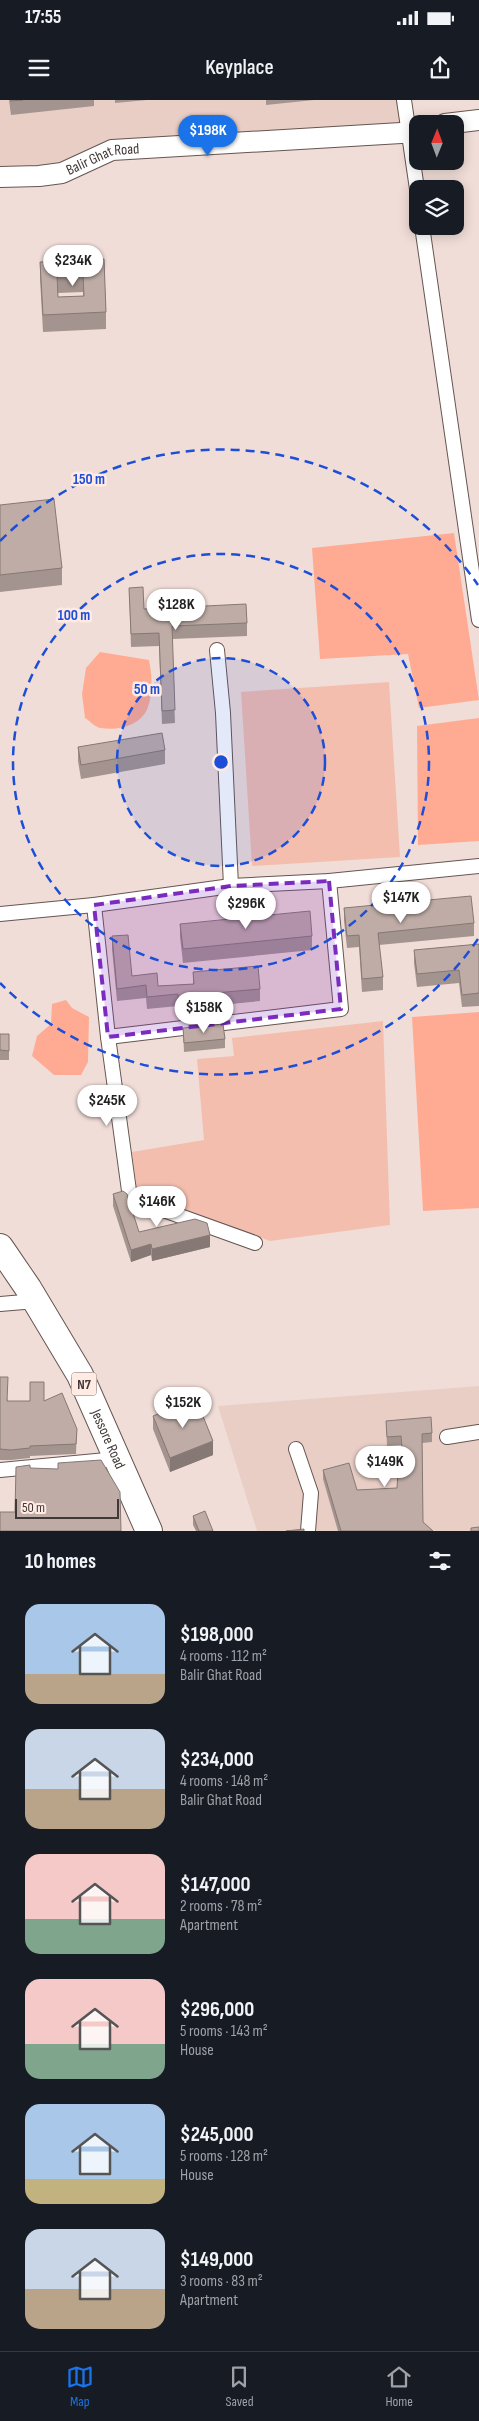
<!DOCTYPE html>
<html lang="en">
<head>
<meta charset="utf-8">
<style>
  :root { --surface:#171b24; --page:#20242c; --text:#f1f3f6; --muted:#9ea1a6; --line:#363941; --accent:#1a73e8 }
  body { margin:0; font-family:"Sofia Sans Condensed",sans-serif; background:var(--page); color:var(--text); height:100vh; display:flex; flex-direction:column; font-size:19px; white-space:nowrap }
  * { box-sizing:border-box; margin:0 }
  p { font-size:16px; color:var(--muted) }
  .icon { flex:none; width:28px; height:28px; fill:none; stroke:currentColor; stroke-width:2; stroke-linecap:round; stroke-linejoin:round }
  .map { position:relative; height:1431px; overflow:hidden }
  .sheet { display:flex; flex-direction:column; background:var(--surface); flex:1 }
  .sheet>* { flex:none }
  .needle { width:32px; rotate:1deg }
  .buttons { position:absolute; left:409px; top:15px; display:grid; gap:10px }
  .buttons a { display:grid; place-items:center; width:55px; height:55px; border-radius:10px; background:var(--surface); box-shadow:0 2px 12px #0003; font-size:25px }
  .scale { position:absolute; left:15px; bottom:12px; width:104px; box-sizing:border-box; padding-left:5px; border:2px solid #413937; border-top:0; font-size:14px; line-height:18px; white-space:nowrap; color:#413937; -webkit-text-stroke:4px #ffeae4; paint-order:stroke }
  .price { position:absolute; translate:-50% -42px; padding:0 11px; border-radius:18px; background:#fff; color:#222; font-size:16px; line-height:32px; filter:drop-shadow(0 1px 2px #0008) }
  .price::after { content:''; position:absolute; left:50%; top:30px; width:15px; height:11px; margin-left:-8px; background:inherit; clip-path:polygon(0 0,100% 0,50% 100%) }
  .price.active { background:var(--accent); color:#fff }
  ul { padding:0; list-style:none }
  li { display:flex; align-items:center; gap:15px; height:125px; padding:0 25px }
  li span { display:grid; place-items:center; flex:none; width:140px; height:100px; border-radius:15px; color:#555 }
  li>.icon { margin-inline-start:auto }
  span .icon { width:60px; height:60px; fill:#fffc; stroke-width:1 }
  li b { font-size:21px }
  h2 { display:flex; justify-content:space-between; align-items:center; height:60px; padding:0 25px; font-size:21px }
  .status { display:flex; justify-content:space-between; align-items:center; height:35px; padding:0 25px; background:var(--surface); direction:ltr }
  .status svg { height:14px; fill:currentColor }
  header { display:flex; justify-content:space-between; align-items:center; height:65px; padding:0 25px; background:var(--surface); font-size:22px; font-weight:600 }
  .tabs { display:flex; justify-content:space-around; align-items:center; height:70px; border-top:1px solid var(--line); background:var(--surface); font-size:14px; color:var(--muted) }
  .tabs a { display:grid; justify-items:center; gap:2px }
  .tabs .active { color:var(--accent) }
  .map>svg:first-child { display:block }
  .built { fill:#e9cec6 }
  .green { fill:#f4beaf }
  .water { fill:#ffab93 }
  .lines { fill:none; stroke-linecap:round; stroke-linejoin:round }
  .street-casing { stroke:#665550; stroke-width:16 }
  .secondary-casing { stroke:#665550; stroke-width:22 }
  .highway-casing { stroke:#665550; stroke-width:28 }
  .street { stroke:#fff; stroke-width:14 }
  .secondary { stroke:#fff; stroke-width:20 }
  .highway { stroke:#fff; stroke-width:26 }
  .wall { fill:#a4948f; fill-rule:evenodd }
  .shaded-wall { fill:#867874 }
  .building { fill:#bfaca6; stroke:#867874; fill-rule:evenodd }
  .marked { fill:#7b2cbf; fill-opacity:0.2; stroke:#7b2cbf; stroke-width:4; stroke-dasharray:10 6; stroke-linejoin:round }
  .ring { fill:none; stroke:#1d4ed8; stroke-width:2.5; stroke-dasharray:9 6 }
  .labels { text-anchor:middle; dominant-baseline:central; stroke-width:5; stroke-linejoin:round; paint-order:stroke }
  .shield { fill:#ffeae4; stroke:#7a6e6b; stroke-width:1 }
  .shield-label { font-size:14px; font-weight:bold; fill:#413937 }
  .street-label { font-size:15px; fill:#413937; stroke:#ffeae4 }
  .centre { fill:#1d4ed8; stroke:#ffeae4; stroke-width:2.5 }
  .ring-label { font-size:15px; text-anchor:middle; font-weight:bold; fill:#1d4ed8; stroke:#ffeae4; stroke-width:5; stroke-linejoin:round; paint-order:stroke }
</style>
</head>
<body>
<div class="status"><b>17:55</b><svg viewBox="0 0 49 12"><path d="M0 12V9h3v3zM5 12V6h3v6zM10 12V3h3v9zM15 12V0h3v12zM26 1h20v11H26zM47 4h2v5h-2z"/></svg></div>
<header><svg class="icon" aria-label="menu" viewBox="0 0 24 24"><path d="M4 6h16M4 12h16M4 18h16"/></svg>Keyplace<svg class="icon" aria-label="share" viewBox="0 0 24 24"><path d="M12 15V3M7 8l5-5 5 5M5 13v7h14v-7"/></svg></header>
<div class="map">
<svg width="479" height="1431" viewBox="0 0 479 1431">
  <rect width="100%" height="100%" fill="#f1ddd7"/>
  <g class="built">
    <polygon points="0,0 404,0 407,28 110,45 60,66 0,71"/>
    <polygon points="479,1286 479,1431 257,1431 218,1306"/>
  </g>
  <g class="green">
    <polygon points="389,582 400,757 252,766 241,592"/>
    <polygon points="383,921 390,1125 270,1141 137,1092 132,1052 204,1040 197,959 234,956 232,938"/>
  </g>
  <g class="water">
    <polygon points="454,433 479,600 419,608 408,554 320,559 312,448"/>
    <path d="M100,552l49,8c3,14 4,33 -1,47 -6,18 -29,24 -47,21 -5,0 -11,-7 -16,-10l-3,-24 4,-26z"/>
    <polygon points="479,618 479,741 418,745 417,626"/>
    <polygon points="66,900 72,908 89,917 88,962 81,975 54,975 32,956 37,936 51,924 52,904"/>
    <polygon points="479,912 479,1108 423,1111 412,917"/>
  </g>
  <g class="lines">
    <defs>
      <g id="street">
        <polyline points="404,0 418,96"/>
        <polyline points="422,126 479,520"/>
        <polyline points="217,550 223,613 231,786"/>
        <polyline points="94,805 108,937 130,1098 255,1143"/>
        <polyline points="0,814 94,805 231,786 329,781 479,766"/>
        <polyline points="108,937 341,909 329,781"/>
        <polyline points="0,1204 36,1201"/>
        <polyline points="447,1337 479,1332"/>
        <polyline points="296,1349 311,1393 308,1431"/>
        <polyline points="0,1370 117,1359"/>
      </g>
      <g id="secondary">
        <polyline points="445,24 479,20"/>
        <path id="s1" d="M0,77l39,-1 23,-3 50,-23 306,-18"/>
      </g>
      <g id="highway">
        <path id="s2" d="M0,1147l28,41 52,87 69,156"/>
      </g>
    </defs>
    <use href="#street" class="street-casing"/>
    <use href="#secondary" class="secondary-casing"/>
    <use href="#highway" class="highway-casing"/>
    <use href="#street" class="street"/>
    <use href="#secondary" class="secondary"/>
    <use href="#highway" class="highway"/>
  </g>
  <g class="wall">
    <polygon points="9,0 94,0 94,6 11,15"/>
    <polygon points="115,0 147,0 115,3"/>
    <polygon points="266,0 314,0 266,5"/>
    <path d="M104,159l2,53v17l-63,3 -3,-53v-17zM83,192v4l-25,1v-4z"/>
    <polygon points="0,405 62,468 62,485 0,492"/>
    <polygon points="129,488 144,509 247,523 247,536 172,539 175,623 162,624 159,546 131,547"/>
    <polygon points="78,647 165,650 165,664 81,679 78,661"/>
    <polygon points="344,808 474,823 474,836 379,845 383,877 383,890 362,892 359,847 347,848 344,821"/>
    <polygon points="180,824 312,836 312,850 183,863 180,837"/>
    <polygon points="112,836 132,876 158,886 193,884 193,872 260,889 260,901 192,908 192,918 179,920 178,906 147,909 146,898 117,901 112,849"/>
    <polygon points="479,844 479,906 462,907 459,883 417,887 414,863 414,850"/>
    <polygon points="183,928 225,939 225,948 184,952"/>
    <rect x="0" y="934" width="9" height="26"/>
    <polygon points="113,1094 139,1132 210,1147 152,1161 151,1155 131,1162 113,1106"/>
    <polygon points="0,1277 8,1301 44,1301 77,1329 76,1354 30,1356 30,1358 11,1360 0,1360"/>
    <polygon points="153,1316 213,1355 170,1372 153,1329"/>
    <polygon points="386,1321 432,1333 432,1342 422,1343 423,1422 433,1431 338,1431 323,1379 323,1370 357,1390 397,1388 402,1359 401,1345 387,1346"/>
    <polygon points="193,1416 213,1431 196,1431 193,1425"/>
  </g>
  <g class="shaded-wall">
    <polygon points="210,1135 210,1147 152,1161 152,1149"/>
    <polygon points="151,1144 151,1155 131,1162 131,1150"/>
    <polygon points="213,1341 213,1355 170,1372 170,1358"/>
  </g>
  <g class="building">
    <polygon points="10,0 23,0 11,1"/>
    <path d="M104,159l2,53 -63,3 -3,-53zM83,174l1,22 -26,1 -1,-21z"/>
    <polygon points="54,399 62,468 0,475 0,405"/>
    <polygon points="143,487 144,509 246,504 247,523 172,526 175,610 162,611 159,533 131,534 129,488"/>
    <polygon points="162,633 165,650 81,665 78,647"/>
    <polygon points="471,796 474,823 378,833 383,877 362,879 359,835 347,836 344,808"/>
    <polygon points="310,811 312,836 183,849 180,824"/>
    <polygon points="128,835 132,876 157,873 158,886 194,884 193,872 258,866 260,889 192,895 192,906 179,907 178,894 147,897 146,885 117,889 112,836"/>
    <polygon points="479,844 479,893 462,895 459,870 417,874 414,850"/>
    <polygon points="223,924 225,939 184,943 183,928"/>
    <polygon points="0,934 9,934 9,951 0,950"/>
    <polygon points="123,1091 127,1094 139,1132 195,1119 207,1123 210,1135 152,1149 151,1144 131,1150 113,1094"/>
    <polygon points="0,1277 8,1277 7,1301 30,1301 30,1282 44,1282 44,1301 62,1293 77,1329 76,1344 30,1346 30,1348 11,1350 0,1349"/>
    <polygon points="196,1299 213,1341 170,1358 153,1316"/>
    <polygon points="431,1317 432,1333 422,1334 423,1422 433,1431 341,1431 323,1370 349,1363 357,1390 397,1388 399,1358 403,1359 401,1336 387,1337 386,1321"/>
    <polygon points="101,1360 120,1392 121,1431 0,1431 0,1412 15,1412 16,1367 30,1365 30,1368 58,1369 58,1363"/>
    <polygon points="205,1411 213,1431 199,1431 193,1416"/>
    <polygon points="479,1427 479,1431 471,1431 471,1428"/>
    <polygon points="304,1429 304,1431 286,1431"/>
  </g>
  <path class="marked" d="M329,781l12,128 -233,28 -14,-132 137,-19z"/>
  <circle cx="221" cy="662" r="104" fill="#1d4ed8" fill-opacity=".12"/>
  <g class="ring">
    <circle cx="221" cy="662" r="104"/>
    <circle cx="221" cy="662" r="208"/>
    <path d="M478 839A312 312 0 0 1 0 883M0 441A312 312 0 0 1 478 485"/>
  </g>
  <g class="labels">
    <rect class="shield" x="71.5" y="1272.5" width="25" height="23" rx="4"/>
    <g class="shield-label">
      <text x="84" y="1284">N7</text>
    </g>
    <g class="street-label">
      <text stroke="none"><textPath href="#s1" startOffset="106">Balir Ghat Road</textPath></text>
      <text stroke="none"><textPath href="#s2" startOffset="221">Jessore Road</textPath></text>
    </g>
  </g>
  <circle cx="221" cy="662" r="8" class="centre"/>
  <g class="ring-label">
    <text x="89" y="384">150 m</text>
    <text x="74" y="520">100 m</text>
    <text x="147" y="594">50 m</text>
  </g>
</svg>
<div class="buttons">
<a><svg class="needle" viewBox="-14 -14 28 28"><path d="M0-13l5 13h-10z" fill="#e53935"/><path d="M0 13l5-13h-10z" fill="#9ea1a6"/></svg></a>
<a><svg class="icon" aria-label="layers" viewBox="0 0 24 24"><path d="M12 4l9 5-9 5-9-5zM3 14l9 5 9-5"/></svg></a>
</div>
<div class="scale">50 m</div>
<b class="price active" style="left:208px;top:57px">$198K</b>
<b class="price" style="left:73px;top:187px">$234K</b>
<b class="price" style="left:176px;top:531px">$128K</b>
<b class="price" style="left:401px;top:824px">$147K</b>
<b class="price" style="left:246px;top:830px">$296K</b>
<b class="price" style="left:204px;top:934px">$158K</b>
<b class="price" style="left:107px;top:1027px">$245K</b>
<b class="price" style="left:157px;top:1128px">$146K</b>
<b class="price" style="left:183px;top:1329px">$152K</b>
<b class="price" style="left:385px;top:1388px">$149K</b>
</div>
<section class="sheet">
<h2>10 homes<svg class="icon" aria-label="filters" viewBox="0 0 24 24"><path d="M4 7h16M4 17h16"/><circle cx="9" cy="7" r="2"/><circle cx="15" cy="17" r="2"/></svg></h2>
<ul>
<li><span style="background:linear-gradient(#a9c7e8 70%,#b9a48a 0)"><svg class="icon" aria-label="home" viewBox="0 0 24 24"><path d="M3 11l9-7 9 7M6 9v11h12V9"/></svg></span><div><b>$198,000</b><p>4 rooms · 112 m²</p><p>Balir Ghat Road</p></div></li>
<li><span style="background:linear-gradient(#c9d6e8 60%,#b9a48a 0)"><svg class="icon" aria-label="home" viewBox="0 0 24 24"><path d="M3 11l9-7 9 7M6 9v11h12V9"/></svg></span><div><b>$234,000</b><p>4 rooms · 148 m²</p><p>Balir Ghat Road</p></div></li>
<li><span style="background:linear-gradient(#f6c9c9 65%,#7fa58c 0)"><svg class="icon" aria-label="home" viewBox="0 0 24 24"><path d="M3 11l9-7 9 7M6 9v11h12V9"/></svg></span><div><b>$147,000</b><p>2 rooms · 78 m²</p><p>Apartment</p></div></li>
<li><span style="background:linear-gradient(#f6c9c9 65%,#7fa58c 0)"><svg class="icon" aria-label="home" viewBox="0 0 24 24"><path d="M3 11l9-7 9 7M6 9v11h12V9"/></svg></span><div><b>$296,000</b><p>5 rooms · 143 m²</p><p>House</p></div></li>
<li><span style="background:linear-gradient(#a9c7e8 75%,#c2b280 0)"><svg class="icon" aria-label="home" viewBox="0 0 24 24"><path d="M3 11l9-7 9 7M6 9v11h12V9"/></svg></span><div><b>$245,000</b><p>5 rooms · 128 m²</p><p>House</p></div></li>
<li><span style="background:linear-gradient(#c9d6e8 60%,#b9a48a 0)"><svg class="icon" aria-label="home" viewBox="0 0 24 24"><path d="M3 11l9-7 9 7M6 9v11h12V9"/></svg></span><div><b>$149,000</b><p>3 rooms · 83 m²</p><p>Apartment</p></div></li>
</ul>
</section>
<nav class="tabs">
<a class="active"><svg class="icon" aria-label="map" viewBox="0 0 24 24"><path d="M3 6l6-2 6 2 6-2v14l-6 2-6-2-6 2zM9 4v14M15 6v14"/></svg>Map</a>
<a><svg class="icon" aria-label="saved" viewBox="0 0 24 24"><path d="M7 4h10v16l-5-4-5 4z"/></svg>Saved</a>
<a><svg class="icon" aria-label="home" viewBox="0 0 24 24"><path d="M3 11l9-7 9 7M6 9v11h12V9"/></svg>Home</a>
</nav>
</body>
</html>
